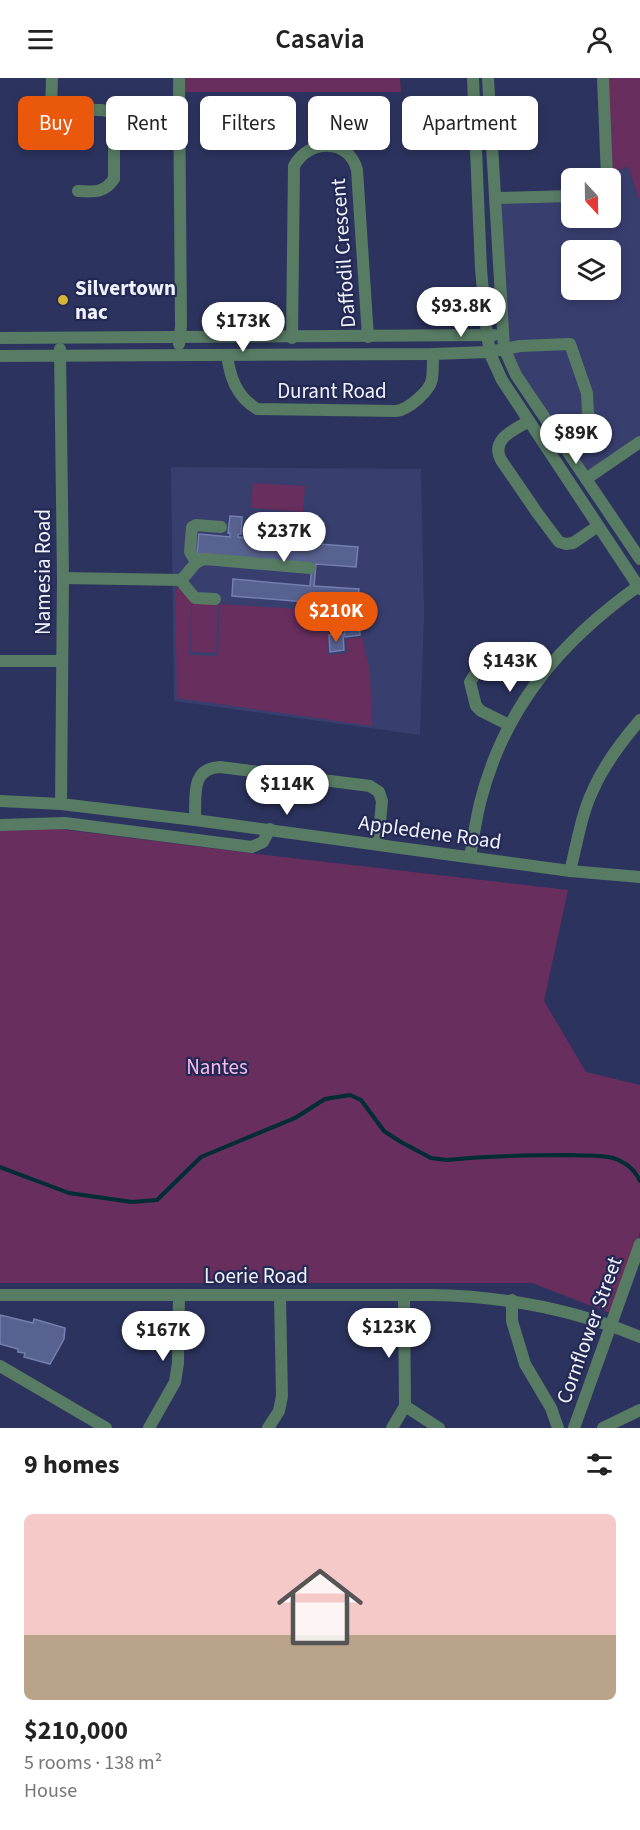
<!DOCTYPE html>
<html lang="en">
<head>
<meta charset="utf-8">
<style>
  :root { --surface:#fff; --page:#f2f2f2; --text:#222; --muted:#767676; --line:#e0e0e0; --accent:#ea580c }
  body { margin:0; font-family:"Source Sans 3",sans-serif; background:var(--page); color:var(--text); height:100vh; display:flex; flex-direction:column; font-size:22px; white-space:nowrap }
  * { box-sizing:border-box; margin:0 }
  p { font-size:20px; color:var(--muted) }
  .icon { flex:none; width:33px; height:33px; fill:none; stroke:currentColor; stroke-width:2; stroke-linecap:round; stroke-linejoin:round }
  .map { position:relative; height:1350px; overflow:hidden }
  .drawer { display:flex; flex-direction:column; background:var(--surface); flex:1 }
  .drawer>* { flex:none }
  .guide { position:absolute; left:18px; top:18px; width:604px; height:54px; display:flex; gap:12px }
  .needle { width:39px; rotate:158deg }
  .tools { position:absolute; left:561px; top:90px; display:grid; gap:12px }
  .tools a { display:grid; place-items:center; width:60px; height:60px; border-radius:9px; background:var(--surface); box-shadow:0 3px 9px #0003; font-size:30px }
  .price { position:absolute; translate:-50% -51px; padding:0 14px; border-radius:21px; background:#fff; color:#222; font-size:20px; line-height:39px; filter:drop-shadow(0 2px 3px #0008) }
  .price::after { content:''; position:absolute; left:50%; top:36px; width:18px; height:14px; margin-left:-9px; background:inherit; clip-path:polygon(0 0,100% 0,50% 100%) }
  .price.active { background:var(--accent); color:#fff }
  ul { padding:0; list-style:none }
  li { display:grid; align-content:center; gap:12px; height:318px; padding:0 24px }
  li+li { border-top:2px solid var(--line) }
  li span { display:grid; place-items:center; height:186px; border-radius:9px; color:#555 }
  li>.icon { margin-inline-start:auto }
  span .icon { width:108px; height:108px; fill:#fffc; stroke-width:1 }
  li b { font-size:26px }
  h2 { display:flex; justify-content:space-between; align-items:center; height:72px; padding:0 24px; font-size:26px }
  .chip { padding:0 21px; border-radius:9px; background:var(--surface); box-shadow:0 3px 9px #0003; font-size:21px; line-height:54px }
  .chip.active { background:var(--accent); color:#fff }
  header { display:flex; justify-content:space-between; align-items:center; height:78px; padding:0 24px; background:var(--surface); font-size:27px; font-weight:600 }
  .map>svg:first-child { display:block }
  .built { fill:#383f6f; fill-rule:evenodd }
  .green { fill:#682e5e }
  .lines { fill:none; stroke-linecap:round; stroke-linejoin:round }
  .stream { stroke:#002c35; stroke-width:4 }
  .building { fill:#586290; stroke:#747fb0; stroke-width:1.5 }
  .minor { stroke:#577b63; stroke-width:12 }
  .poi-dot { fill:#d5b535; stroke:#232952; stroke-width:2 }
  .labels { text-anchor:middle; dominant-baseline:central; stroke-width:4.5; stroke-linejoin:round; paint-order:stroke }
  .street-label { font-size:21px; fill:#f0f3fe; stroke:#232952 }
  .poi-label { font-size:21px; font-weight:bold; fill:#f0f3fe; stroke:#232952; text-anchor:start }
  .park-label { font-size:21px; fill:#f7bae9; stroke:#232952 }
</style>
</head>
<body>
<header><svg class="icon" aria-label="menu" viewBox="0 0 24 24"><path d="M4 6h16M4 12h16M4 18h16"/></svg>Casavia<svg class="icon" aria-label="person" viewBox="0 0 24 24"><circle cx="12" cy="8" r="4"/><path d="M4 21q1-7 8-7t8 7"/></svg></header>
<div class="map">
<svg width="640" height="1350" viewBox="0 0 640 1350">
  <rect width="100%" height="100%" fill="#2c335e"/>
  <g class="built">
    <path d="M628,89l12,35v240l-54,37 -82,-131 -8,-150 75,-2 1,22h38v-40l-2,-5zM572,172h38v40h-38z"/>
    <polygon points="171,389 421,391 424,536 420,657 174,623"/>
  </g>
  <g class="green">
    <polygon points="180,0 400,0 401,14 180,14"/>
    <polygon points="603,0 640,0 640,124 628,89 608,95"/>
    <polygon points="253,405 305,408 303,434 251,430"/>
    <polygon points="177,509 191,522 190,577 218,578 220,526 329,533 328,574 330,577 347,575 346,561 362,559 370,593 372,648 177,620 175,510"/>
    <polygon points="192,523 218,524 216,575 191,574"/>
    <polygon points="0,751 60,751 257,776 568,812 544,923 586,994 640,1007 640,1154 615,1237 532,1205 0,1205"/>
  </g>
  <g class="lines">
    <path class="stream" d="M0,1089l69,26 63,9 25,-2 44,-43 94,-39 30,-19 25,-4 11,5 23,31 17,11 30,16 16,2c41,-4 83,-5 125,-5 13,1 28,0 41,3 13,4 22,12 27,23"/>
  </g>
  <g class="building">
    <polygon points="230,438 242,439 241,456 238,456 238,459 263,461 264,451 269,451 269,449 287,451 287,461 281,461 281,463 311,465 311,444 324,445 322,463 319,462 319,466 358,469 356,489 316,486 314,508 359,511 357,528 232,518 233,501 310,508 312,486 197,476 199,456 230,459 230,455 228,455"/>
    <polygon points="359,541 360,557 345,559 343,543"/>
    <polygon points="343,556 344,572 330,574 329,557"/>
    <polygon points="0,1237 33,1245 34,1241 65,1250 64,1261 50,1286 24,1279 25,1275 18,1274 18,1271 0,1266"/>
  </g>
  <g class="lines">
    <g class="minor">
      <polyline points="473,0 481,191 487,258 491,278 502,302 640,511"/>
      <polyline points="488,0 504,270 516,297 640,481"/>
      <polyline points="603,0 607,100"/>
      <path d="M30,31l72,1 12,3v66c-10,14 -19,13 -36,12"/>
      <polyline points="51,31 52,0"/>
      <polyline points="496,120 572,118"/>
      <polyline points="0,260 494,257"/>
      <path d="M292,260l2,-172c14,-27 55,-28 63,4l11,167"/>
      <polyline points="179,266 181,248 179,0"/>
      <polyline points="60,271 63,500 61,726"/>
      <path d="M227,277c3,22 9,41 30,54l139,2c12,-1 34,-20 36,-32 1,-8 1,-17 1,-25"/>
      <polyline points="0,278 433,276 489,274 520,268 570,266 587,315 588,335 595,357"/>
      <path d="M529,343c-15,9 -39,18 -28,39l37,54 21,28 7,2 7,-1 25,-17"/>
      <polyline points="586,401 640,364"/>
      <polyline points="196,484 190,474 192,449 196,447 221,449"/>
      <path d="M63,500l117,2c10,-6 12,-19 25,-21l105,9"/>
      <polyline points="180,502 195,520 215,521"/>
      <polyline points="0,583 62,583"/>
      <polyline points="509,647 481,633 476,628 470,604 483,584 503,579 513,583 537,602"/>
      <polyline points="0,723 61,726 195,742 570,793 640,799"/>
      <path d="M195,742c1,-23 -5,-52 25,-53l150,19 9,6 3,9 -4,43"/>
      <polyline points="0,747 65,745 252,769 263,764 270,751"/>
      <path d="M470,779c3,-18 6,-37 10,-54 24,-96 81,-162 160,-218"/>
      <path d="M570,793c7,-27 11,-56 23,-81 11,-25 29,-49 47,-70"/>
      <path d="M0,1217h431c72,1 142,14 209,42"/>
      <polyline points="512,1222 512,1243 525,1286 551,1330 558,1350"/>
      <polyline points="0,1288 106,1350"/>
      <polyline points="405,1328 439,1350"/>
      <polyline points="149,1350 175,1304 178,1285 179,1218"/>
      <polyline points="268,1350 279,1333 282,1318 280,1218"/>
      <polyline points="392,1350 405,1328 404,1217"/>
      <polyline points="574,1350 640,1166"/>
      <polyline points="603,1350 640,1332"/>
    </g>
  </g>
  <circle class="poi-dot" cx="63" cy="222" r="6"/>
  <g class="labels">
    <g class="street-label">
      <text transform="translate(343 175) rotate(-94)">Daffodil Crescent</text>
      <text x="332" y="313">Durant Road</text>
      <text transform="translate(43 494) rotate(-90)">Namesia Road</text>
      <text transform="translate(430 754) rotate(8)">Appledene Road</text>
      <text x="256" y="1198">Loerie Road</text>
      <text transform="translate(589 1252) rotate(-70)">Cornflower Street</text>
    </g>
    <g class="poi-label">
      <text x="75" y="210">Silvertown<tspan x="75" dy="24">nac</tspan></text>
    </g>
    <g class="park-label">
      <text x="217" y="989">Nantes</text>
    </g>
  </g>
</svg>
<div class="tools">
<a><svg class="needle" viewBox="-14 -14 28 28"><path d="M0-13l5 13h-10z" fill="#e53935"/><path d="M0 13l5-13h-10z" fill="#767676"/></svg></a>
<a><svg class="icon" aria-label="layers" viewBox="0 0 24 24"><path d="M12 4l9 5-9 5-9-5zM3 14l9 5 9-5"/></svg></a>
</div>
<b class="price" style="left:461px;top:260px">$93.8K</b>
<b class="price" style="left:243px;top:275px">$173K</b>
<b class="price" style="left:576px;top:387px">$89K</b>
<b class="price" style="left:284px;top:485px">$237K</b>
<b class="price active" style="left:336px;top:565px">$210K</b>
<b class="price" style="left:510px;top:615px">$143K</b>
<b class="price" style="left:287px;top:738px">$114K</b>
<b class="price" style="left:389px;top:1281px">$123K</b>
<b class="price" style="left:163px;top:1284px">$167K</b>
<div class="guide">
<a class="chip active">Buy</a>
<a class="chip">Rent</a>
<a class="chip">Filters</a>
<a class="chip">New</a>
<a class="chip">Apartment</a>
</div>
</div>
<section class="drawer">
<h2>9 homes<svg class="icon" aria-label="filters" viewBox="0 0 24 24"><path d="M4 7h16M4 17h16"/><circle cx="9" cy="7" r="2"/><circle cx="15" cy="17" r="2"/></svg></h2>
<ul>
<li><span style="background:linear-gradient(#f6c9c9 65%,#b9a48a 0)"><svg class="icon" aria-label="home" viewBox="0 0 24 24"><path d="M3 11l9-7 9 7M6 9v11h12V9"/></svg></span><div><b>$210,000</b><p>5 rooms · 138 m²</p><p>House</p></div></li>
</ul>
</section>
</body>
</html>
